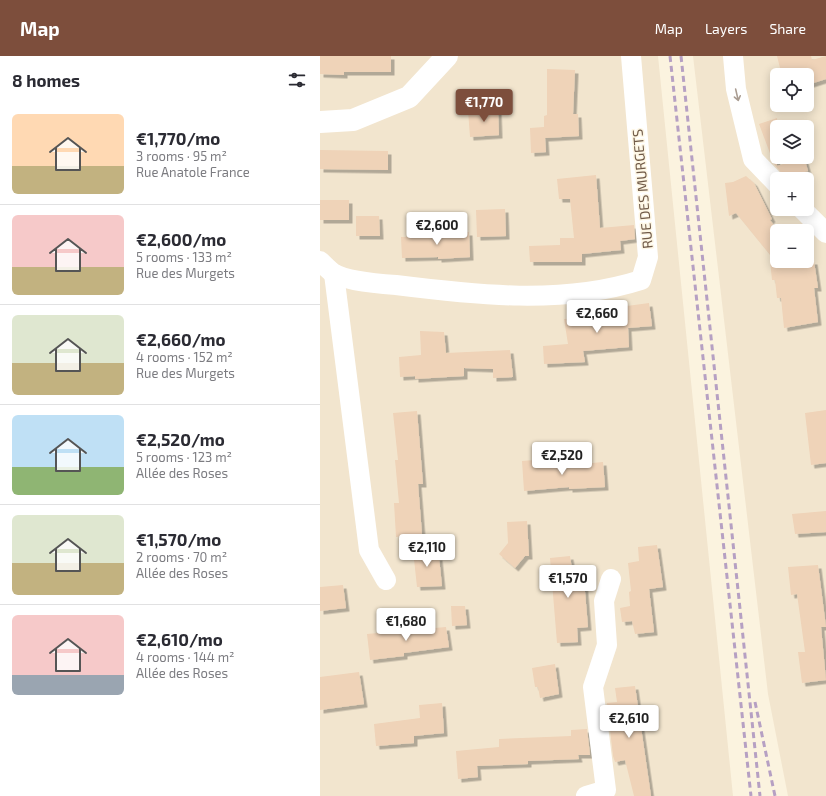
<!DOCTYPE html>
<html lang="en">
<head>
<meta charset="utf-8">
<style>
  :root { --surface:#fff; --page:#f2f2f3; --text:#2b2b33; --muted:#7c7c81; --line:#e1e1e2; --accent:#7d4e3c }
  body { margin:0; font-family:"Exo 2",sans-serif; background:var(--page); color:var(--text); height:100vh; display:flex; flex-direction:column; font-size:15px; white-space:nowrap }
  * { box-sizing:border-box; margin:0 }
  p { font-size:13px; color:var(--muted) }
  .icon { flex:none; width:22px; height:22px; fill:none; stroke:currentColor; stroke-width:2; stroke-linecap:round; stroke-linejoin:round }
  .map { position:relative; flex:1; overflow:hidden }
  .details { display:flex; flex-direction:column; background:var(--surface); width:320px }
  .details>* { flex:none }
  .controls { position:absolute; left:450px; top:12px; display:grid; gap:8px }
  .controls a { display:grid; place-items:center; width:44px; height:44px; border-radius:6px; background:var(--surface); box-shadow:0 2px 10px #0003; font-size:20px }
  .price { position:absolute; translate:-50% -34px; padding:0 9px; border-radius:4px; background:#fff; color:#222; font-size:13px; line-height:26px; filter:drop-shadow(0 1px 2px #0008) }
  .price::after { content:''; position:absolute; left:50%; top:24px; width:12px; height:9px; margin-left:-6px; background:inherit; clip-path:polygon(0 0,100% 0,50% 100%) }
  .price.current { background:var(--accent); color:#fff }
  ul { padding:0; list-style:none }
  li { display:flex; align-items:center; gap:12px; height:100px; padding:0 12px }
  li+li { border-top:1px solid var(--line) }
  li span { display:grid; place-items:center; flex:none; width:112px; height:80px; border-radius:6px; color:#555 }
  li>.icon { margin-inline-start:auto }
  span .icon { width:48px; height:48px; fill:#fffc; stroke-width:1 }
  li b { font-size:17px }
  h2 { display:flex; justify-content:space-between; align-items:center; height:48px; padding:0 12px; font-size:17px }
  header { display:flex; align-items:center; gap:24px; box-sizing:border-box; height:56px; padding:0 20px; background:var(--accent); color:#fff }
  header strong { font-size:19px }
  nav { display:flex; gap:22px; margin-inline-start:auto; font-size:14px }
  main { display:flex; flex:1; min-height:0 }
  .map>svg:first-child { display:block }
  .residential { fill:#f2e5ce; fill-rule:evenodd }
  .building { fill:#efd3b8; filter:url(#shadow) }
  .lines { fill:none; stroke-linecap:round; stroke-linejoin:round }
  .street { stroke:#fff; stroke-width:20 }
  .secondary { stroke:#fff; stroke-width:22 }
  .rail { stroke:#b6a0c3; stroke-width:3; stroke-dasharray:6 4; stroke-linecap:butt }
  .oneway { stroke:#a99c91 }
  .labels { text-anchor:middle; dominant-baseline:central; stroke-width:3; stroke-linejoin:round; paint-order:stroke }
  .street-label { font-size:14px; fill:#705a48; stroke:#fef7e5 }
</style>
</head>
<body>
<header>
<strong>Map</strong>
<nav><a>Map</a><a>Layers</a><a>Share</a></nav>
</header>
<main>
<section class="details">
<h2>8 homes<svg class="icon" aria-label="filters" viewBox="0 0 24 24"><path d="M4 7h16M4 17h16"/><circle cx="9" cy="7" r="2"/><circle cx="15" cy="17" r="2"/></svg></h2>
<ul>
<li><span style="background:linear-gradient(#ffd9b3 65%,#c2b280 0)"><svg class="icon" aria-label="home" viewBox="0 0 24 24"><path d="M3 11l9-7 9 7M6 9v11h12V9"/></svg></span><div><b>€1,770/mo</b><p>3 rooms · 95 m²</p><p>Rue Anatole France</p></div></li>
<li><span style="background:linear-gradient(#f6c9c9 65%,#c2b280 0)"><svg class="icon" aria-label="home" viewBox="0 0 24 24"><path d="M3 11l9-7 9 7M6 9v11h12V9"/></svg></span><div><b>€2,600/mo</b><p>5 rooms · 133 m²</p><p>Rue des Murgets</p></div></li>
<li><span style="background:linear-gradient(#dfe7d0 60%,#c2b280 0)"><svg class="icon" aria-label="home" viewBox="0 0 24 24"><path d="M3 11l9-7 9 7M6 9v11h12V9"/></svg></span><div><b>€2,660/mo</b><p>4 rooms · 152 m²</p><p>Rue des Murgets</p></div></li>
<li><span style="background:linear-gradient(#bfe0f5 65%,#8fb573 0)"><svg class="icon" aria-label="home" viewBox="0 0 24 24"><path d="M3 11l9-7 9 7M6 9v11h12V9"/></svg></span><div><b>€2,520/mo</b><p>5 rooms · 123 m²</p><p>Allée des Roses</p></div></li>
<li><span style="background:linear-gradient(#dfe7d0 60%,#c2b280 0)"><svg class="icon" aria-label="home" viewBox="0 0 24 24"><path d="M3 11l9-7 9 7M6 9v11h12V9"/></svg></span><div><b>€1,570/mo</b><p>2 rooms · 70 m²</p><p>Allée des Roses</p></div></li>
<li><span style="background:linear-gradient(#f6c9c9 75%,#9aa5b1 0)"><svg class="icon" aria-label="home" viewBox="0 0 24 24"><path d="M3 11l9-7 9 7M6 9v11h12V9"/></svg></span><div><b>€2,610/mo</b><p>4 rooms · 144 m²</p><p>Allée des Roses</p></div></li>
</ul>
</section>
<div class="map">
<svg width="506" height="740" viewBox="0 0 506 740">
  <defs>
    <filter id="shadow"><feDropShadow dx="3.5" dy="3.5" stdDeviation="0" flood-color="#0004"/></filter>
  </defs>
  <rect width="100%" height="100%" fill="#fbf3df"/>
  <g class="residential">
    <polygon points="0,0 338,0 413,740 0,740"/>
    <path d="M373,0h133v740h-38l-20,-102zM457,19h30v30h-30zM457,71h30v30h-30zM457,123h30v30h-30zM457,175h30v30h-30z"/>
  </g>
  <g class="building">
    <polygon points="0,0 71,0 71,16 24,16 24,19 0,18"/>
    <polygon points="457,0 491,0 492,4 506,0 506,23 487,29 487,19 454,19 454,14 460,12"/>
    <polygon points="227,13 255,14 253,58 258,58 259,80 225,82 226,96 211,97 210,72 224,71 224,60 227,59"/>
    <polygon points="178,53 179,79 150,81 148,55"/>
    <polygon points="457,62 457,110 484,101 488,115 466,122 454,108 439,68"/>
    <polygon points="0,94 68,95 68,114 0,113"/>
    <polygon points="276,119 280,172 314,169 315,183 300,185 301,194 262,198 262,206 210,206 209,190 240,189 240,182 254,182 250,143 239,143 237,123"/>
    <polygon points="426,120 434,127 452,163 450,164 457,173 457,205 494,205 498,232 494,232 498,266 464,272 461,242 457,242 455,224 452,224 450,205 455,205 416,157 409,160 405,127 413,126"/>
    <rect x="0" y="144" width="29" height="20"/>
    <polygon points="185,153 186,180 157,181 156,154"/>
    <polygon points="36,160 59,160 60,180 36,180"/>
    <polygon points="149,176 150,201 118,203 118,201 82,202 81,181 117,180 116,177"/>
    <polygon points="329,247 332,270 308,272 309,291 263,295 265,306 224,308 223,290 248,288 244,263 307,258 307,250"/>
    <polygon points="100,275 124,276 126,297 190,294 193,321 173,322 173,313 144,312 144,320 95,323 95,320 80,321 79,301 101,299"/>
    <polygon points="506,354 506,407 491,409 485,357"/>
    <polygon points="97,355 103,428 98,428 102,478 76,481 74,447 79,447 75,404 78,404 73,357"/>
    <polygon points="226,403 227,411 283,406 285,431 249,433 249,431 204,435 202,405"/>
    <polygon points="506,455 506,476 475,478 472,458"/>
    <polygon points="207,465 209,500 205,500 195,512 179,498 188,487 187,466"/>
    <polygon points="337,489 343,531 329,533 334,576 315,578 312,565 302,566 300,552 310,550 309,536 311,535 308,507 319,505 318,491"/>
    <polygon points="115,492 116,501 119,501 122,530 97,531 93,494"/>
    <polygon points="250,500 252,513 263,512 268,571 257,572 258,586 237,587 230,502"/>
    <polygon points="498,509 506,571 501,571 506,624 482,627 478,596 485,596 477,538 471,539 468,511"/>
    <polygon points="23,529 26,552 0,555 0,531"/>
    <polygon points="131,550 145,550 147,569 132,570"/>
    <polygon points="126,571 129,591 84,597 84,600 50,604 47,578"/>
    <polygon points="235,608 239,638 220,642 218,631 215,631 212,612"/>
    <polygon points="39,616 44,648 0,654 0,621"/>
    <polygon points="315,630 331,740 314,740 305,704 295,706 293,700 287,647 297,646 295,632"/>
    <polygon points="122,647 124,677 94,680 94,687 56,690 54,668 100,662 99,649"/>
    <polygon points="267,673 270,699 258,699 259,703 208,705 208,708 157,710 158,721 138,723 136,695 179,691 179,683 251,680 251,674"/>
  </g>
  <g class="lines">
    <g class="street">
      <polyline points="413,0 416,33 433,103 457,128"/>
      <polyline points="482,153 506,177"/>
      <path d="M0,205c4,4 9,9 13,12 13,8 48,11 63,12 80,10 167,20 245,-5l7,-23 -17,-201"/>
      <polyline points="14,218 49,494 66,524"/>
      <polyline points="266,740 286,734 273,631 287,589 284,545 291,523"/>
    </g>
    <polyline class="secondary" points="0,66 33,64 89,41 127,0"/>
    <g class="rail">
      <polyline points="350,0 431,740"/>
      <polyline points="361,0 440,740"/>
      <polyline points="435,646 455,740"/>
    </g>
  </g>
  <defs><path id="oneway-shaft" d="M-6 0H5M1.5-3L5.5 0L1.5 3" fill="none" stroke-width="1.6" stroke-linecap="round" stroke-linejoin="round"/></defs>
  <use class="oneway" href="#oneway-shaft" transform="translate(417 39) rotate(77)"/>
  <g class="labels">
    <g class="street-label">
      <text transform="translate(322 133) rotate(-95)">RUE DES MURGETS</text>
    </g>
  </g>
</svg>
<div class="controls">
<a><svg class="icon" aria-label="locate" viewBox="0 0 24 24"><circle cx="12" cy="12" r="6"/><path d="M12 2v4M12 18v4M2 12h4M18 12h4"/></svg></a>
<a><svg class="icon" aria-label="layers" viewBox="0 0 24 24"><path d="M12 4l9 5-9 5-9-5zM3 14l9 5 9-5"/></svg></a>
<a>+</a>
<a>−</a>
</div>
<b class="price current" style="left:164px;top:67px">€1,770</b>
<b class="price" style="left:117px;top:190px">€2,600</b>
<b class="price" style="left:277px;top:278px">€2,660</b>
<b class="price" style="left:242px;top:420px">€2,520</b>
<b class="price" style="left:107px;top:512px">€2,110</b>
<b class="price" style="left:248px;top:543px">€1,570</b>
<b class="price" style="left:86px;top:586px">€1,680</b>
<b class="price" style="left:309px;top:683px">€2,610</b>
</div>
</main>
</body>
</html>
